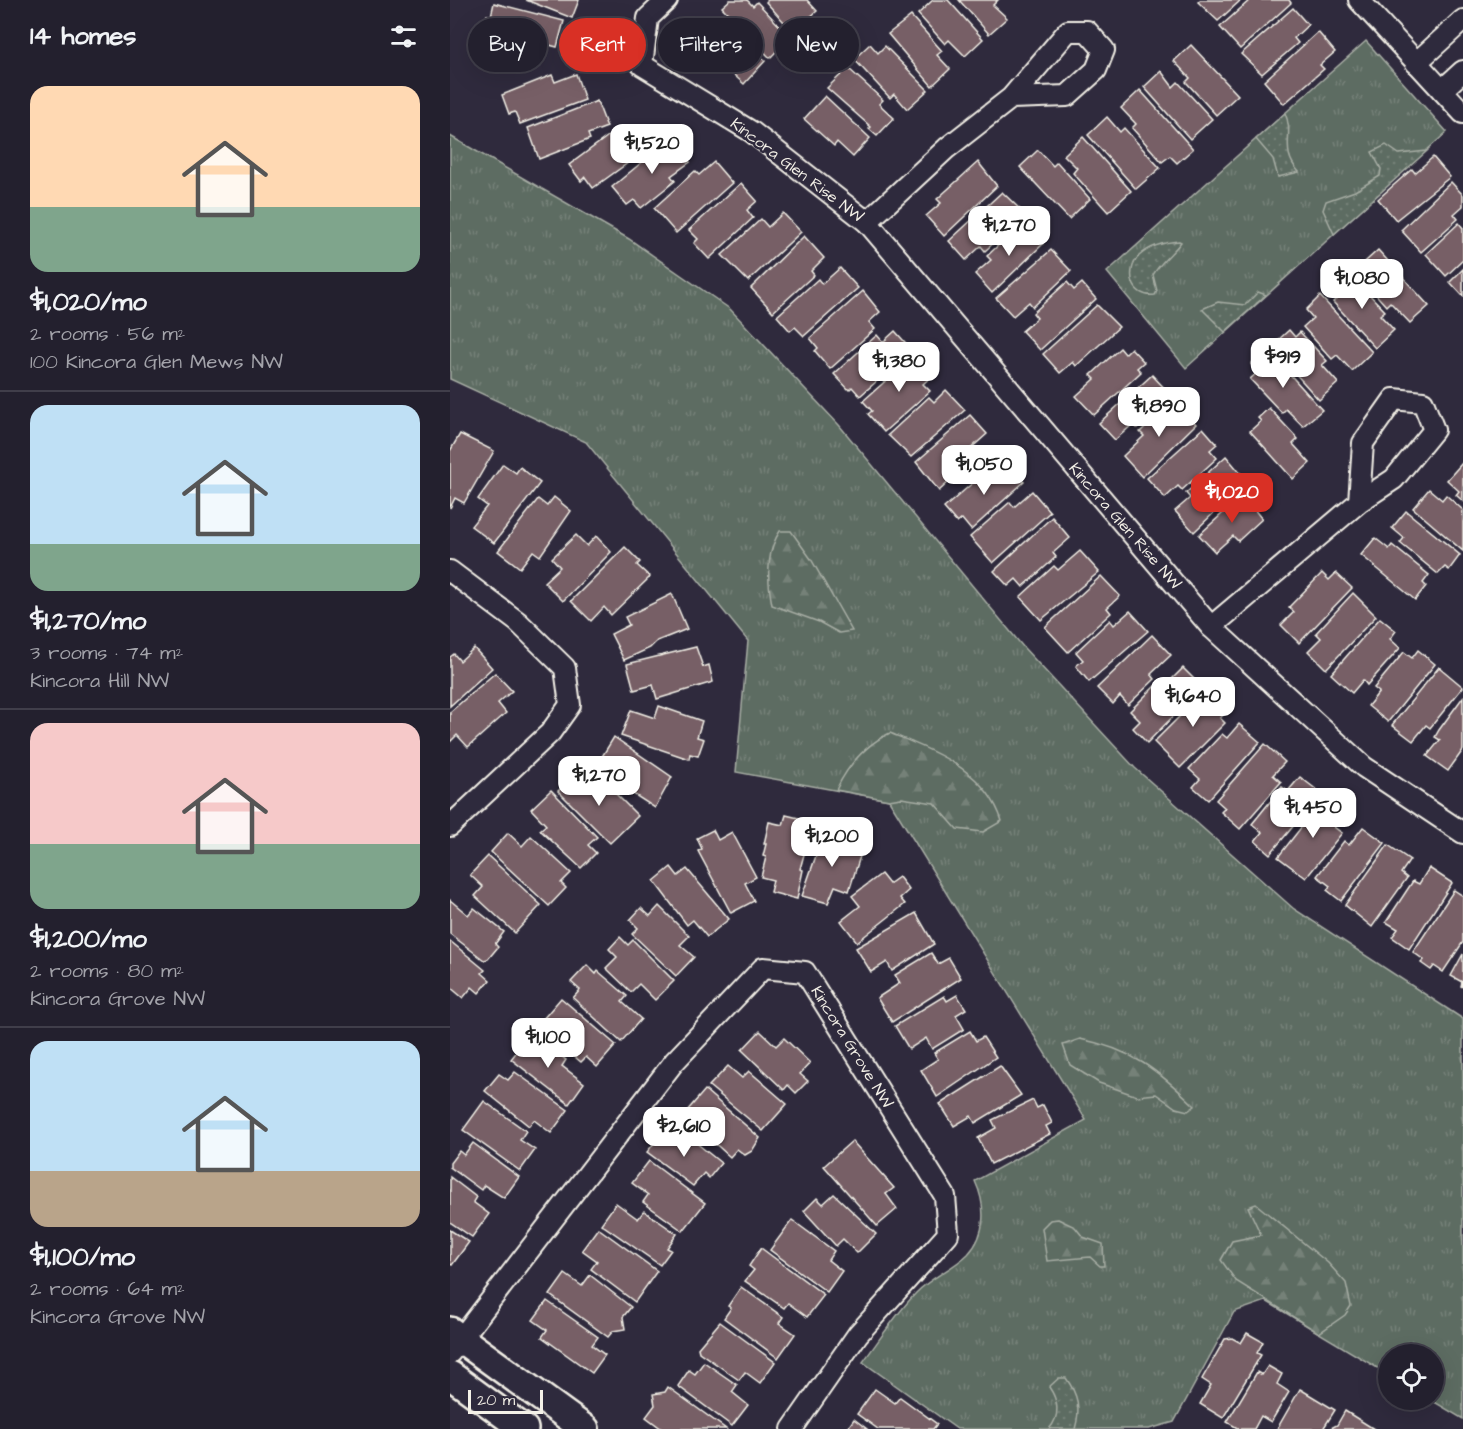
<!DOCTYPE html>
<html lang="en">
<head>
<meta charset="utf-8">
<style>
  :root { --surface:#23202e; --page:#2f2d3a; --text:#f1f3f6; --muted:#a3a3aa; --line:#403e4a; --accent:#d93025 }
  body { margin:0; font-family:"Architects Daughter",sans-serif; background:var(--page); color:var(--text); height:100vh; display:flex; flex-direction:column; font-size:22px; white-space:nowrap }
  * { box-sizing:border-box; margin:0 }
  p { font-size:20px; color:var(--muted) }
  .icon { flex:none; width:33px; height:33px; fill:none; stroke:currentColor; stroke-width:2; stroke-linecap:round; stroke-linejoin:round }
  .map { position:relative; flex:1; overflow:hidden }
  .drawer { display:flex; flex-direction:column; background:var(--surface); width:450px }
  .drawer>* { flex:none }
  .guide { position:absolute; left:18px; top:18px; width:570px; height:54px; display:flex; gap:12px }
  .tools { position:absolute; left:928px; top:1344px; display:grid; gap:12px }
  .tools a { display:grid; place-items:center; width:66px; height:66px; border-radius:50%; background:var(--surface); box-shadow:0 6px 24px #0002,0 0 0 2px var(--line); font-size:30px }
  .scale { position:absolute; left:18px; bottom:15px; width:75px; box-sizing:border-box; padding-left:6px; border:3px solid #f4f1e8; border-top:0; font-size:16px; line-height:21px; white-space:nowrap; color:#f4f1e8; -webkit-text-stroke:4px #2f2a3d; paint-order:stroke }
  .price { position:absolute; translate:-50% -51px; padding:0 14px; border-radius:12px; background:#fff; color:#222; font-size:20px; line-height:39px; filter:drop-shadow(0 2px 3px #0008) }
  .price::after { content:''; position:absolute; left:50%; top:36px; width:18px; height:14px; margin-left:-9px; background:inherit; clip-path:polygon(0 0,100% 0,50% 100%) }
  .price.active { background:var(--accent); color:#fff }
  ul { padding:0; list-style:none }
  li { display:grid; align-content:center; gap:12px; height:318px; padding:0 30px }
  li+li { border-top:2px solid var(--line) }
  li span { display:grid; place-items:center; height:186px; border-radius:18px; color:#555 }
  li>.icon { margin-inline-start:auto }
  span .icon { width:108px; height:108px; fill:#fffc; stroke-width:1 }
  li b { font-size:26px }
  h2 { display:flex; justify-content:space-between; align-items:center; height:72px; padding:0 30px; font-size:26px }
  .chip { padding:0 21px; border-radius:27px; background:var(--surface); box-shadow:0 6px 24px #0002,0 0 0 2px var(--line); font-size:21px; line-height:54px }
  .chip.active { background:var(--accent); color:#fff }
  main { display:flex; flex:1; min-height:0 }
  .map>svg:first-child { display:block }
  .grass { fill:url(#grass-tufts); stroke:#a8aea5; stroke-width:1.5 }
  .forest { fill:url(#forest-firs); stroke:#a8aea5; stroke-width:1.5 }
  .garden { fill:url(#garden-dots); stroke:#a8aea5; stroke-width:1.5 }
  .building { fill:#775f66; stroke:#f4f1e8; stroke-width:1.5 }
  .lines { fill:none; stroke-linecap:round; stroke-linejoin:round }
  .street-casing { stroke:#f4f1e8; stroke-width:24 }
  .secondary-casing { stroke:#f4f1e8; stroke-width:32 }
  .street { stroke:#2f2a3d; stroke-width:20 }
  .secondary { stroke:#2f2a3d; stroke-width:27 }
  .labels { text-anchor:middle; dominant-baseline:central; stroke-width:5; stroke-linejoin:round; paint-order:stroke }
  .street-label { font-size:16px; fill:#f4f1e8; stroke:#2f2a3d }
</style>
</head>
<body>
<main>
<section class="drawer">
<h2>14 homes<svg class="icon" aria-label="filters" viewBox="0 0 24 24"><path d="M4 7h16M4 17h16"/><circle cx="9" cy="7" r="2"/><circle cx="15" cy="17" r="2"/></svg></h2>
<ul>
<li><span style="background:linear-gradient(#ffd9b3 65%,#7fa58c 0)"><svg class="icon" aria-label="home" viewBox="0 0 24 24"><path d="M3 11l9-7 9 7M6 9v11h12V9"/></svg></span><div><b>$1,020/mo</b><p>2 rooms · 56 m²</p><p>100 Kincora Glen Mews NW</p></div></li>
<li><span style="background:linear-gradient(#bfe0f5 75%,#7fa58c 0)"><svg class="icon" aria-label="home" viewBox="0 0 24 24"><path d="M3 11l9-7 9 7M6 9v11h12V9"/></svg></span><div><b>$1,270/mo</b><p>3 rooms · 74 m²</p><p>Kincora Hill NW</p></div></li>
<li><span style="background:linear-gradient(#f6c9c9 65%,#7fa58c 0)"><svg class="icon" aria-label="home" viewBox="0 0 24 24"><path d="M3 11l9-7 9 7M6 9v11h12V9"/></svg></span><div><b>$1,200/mo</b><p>2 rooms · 80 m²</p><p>Kincora Grove NW</p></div></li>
<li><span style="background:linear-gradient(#bfe0f5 70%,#b9a48a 0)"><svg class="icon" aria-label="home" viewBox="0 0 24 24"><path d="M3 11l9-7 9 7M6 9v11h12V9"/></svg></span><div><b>$1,100/mo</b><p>2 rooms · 64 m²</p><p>Kincora Grove NW</p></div></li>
</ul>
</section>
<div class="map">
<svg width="1013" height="1429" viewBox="0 0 1013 1429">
  <defs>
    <pattern id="grass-tufts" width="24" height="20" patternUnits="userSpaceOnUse" patternTransform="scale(1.5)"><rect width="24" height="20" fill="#5d6c62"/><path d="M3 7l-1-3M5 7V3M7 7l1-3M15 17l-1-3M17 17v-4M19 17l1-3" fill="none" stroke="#758178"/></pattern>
    <pattern id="forest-firs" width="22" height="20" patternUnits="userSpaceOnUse" patternTransform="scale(1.5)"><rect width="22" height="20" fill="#5d6c62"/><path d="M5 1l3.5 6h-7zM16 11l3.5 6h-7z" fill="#758178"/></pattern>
    <pattern id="garden-dots" width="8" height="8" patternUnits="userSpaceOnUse" patternTransform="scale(1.5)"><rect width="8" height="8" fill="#5d6c62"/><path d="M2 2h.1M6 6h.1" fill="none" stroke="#758178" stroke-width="1.8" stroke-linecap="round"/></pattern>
  </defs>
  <rect width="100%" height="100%" fill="#2f2a3d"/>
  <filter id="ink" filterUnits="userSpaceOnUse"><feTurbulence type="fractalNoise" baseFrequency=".0167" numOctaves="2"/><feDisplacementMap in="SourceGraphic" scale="12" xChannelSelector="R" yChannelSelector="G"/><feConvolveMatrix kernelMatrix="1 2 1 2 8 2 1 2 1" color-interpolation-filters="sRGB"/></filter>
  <g filter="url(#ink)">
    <g class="grass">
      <polygon points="916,41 997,132 736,368 657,272"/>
      <path d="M0,136l179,103 101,70 109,116 185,223 111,120 159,141 169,110v400l-32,-19h3v-46h-45v21l-123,-74 -32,11 -60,110 -25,7h-192l-94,-67c17,-23 33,-48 53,-69 15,-16 37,-24 52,-39 19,-20 18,-49 7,-73l111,-61 -197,-320 -153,-28 12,-131 -162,-199 -136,-63z"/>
    </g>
    <g class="forest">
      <path d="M330,531h11l20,28 41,72 -13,2 -20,-11 -47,-17c-5,-25 -6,-53 8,-74z"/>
      <path d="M440,733c45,19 96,37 112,88l-19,11 -26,-3 -23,-26 -33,-5 -12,2 -53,-10c12,-25 29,-45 54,-57z"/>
      <path d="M630,1039c51,10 78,31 115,67l-7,5 -12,-3 -20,-14 -19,2 -38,-13 -29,-18 -7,-20z"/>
      <polygon points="806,1204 878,1263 896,1283 901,1306 895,1315 869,1333 786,1281 771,1260 782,1241 811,1235 798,1207"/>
      <polygon points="608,1219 625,1227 633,1237 653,1244 654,1266 650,1266 640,1257 597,1261 592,1228 600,1220"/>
    </g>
    <g class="garden">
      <path d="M835,113c10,23 -6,37 14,59l-21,5 -5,-18 -17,-20z"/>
      <polygon points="936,145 949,154 977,151 884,234 873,210 876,201 905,191 930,176 931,169 922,152"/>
      <path d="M729,241l2,1c-9,12 -21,20 -28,33l4,16 -2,4c-24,3 -30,-24 -16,-39 11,-10 26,-14 40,-15z"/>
      <polygon points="808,292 816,295 775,332 752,309 768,302 795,305"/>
      <path d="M609,1378h7c12,17 15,30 9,51h-26c12,-13 9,-29 0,-42z"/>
    </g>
    <g class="building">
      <polygon points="76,0 129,0 122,18"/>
      <polygon points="280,0 297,0 303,6 307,2 340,37 320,58 272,7"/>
      <polygon points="318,0 357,0 367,11 343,32 316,2"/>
      <polygon points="483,0 498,0 533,39 515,56 499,40 495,44 468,14"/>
      <polygon points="509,0 548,0 543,5 557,18 539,34"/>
      <polygon points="750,0 791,0 768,21 748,2"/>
      <polygon points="800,0 839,0 841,3 790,49 770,27"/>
      <polygon points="44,3 114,21 107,47 92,43 90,53 31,38 37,15 41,16"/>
      <polygon points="843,8 858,25 844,38 848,43 812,74 791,54"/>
      <polygon points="264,15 315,61 294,84 257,51 260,46 246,34"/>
      <polygon points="461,16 492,51 487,55 500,69 482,86 438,34"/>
      <polygon points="868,32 885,52 870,65 874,69 834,104 814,81"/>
      <polygon points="420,44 428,53 435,46 478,90 457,109 444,94 440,98 404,59"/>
      <polygon points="741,45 788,95 766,115 736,82 740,78 724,61"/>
      <polygon points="398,68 433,100 429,104 444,118 427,136 419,129 421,127 377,88"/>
      <polygon points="711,71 723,87 728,82 762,119 740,139 694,87"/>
      <polygon points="126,74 135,100 70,124 65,112 59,114 52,95 102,75 105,82"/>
      <polygon points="690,90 743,149 727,163 720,156 712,162 682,128 686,124 671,108"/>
      <polygon points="375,96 420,138 403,157 387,142 384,146 354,119"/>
      <polygon points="147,101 157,127 138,134 140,139 89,159 78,128"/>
      <polygon points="657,117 670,132 674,128 710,168 686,189 638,135"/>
      <polygon points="185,126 200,147 143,188 135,177 131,181 119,165 161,134 166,140"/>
      <polygon points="633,137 681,191 658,212 623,173 627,168 614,155"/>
      <polygon points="221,138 240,162 221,176 225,181 191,208 184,200 177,205 162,187"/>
      <polygon points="588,150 603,166 607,162 640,199 619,219 570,167"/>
      <polygon points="983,157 1000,177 946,220 928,199 962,169 965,173"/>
      <polygon points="264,162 282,183 226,233 204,208 245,171 249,175"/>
      <polygon points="528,162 547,186 494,236 476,216 491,203 487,199"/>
      <polygon points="1001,182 1013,195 1013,206 1004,214 1008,219 971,252 951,230"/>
      <polygon points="291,183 307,201 297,210 303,218 259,259 244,243 248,239 239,230"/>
      <polygon points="552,192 575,214 535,251 531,246 516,260 499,241"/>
      <polygon points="333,213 351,232 298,281 272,255 311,219 318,227"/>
      <polygon points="573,222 593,244 542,293 525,274 541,260 537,256"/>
      <polygon points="1009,223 1013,228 1013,260 996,276 976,254"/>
      <polygon points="354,236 374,258 361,271 364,275 323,312 301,288"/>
      <polygon points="601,250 621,271 583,307 579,302 563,316 546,298"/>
      <polygon points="928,250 979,306 960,323 940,302 936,306 905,271"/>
      <polygon points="390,268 408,288 354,336 345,327 340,331 327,316 368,279 372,284"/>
      <polygon points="1013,269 1013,296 1000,282"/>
      <polygon points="897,271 935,311 930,315 944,330 925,348 883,302 890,295 883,286"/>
      <polygon points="617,282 624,290 632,283 646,299 590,350 572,331 587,318 583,313"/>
      <polygon points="413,291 430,312 419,322 425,329 380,369 365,351 368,348 360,338"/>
      <polygon points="870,296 922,352 902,371 887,355 882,359 853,327 863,318 856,310"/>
      <polygon points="647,305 669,327 626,366 623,362 610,373 593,354"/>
      <polygon points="839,330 845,337 850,332 877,361 872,365 888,383 869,400 827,353 832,349 826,342"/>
      <polygon points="445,331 462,350 410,396 402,387 399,390 384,374 427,335 433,342"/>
      <polygon points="670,348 675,354 681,348 694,362 687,368 691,372 644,415 626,396 645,379 641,375"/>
      <polygon points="817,349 872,410 853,426 836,409 832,413 800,379 808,372 801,364"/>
      <polygon points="467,353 485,373 473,384 480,391 434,432 418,414 422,411 413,401"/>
      <polygon points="702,375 722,396 687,428 683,424 665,440 649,423"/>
      <polygon points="496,390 515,410 461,457 438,435 479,397 484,402"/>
      <polygon points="723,400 746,424 692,477 673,456 694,436 690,432"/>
      <polygon points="819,408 848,439 843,444 860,463 843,479 800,431 811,421 808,418"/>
      <polygon points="520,415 537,434 518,451 525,458 489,491 466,462"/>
      <polygon points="753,428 767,444 760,450 767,458 732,490 728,486 715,498 697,478"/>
      <polygon points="10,434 44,451 14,503 5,498 0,508 0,451"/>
      <polygon points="776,456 797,481 744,532 725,511 740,498 736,493"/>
      <polygon points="555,462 574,482 521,530 512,519 507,523 494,508 534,473 538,478"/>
      <polygon points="1013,462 1013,501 1006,495 1009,491 997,480"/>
      <polygon points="53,464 66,473 70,467 90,483 44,543 21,526 37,506 28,499"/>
      <polygon points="979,489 992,500 996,495 1013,510 1013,551 963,508"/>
      <polygon points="582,491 600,512 543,563 520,537 560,502 564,507"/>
      <polygon points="795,493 806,505 803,508 812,519 788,541 783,536 765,552 749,535"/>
      <polygon points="104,497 121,511 90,556 83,551 70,568 48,551 88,499 97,506"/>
      <polygon points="956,511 1010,555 999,570 995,567 988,574 950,543 954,538 942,528"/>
      <polygon points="602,517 620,538 603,553 606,557 573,587 566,579 558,586 544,571"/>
      <polygon points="126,535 137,546 146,536 161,552 113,601 94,582 110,567 102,558"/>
      <polygon points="925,538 939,549 942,545 979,575 973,583 976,586 965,600 911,555"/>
      <polygon points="175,547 190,562 187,565 200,577 161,615 154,607 141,621 121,601"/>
      <polygon points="630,551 649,572 591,620 570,597 604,566 608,570"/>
      <polygon points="872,573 879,580 886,573 902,588 849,643 831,625 844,612 839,607"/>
      <polygon points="651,576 670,596 657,608 661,613 618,652 595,627"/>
      <polygon points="903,593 926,616 876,669 858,651 871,638 866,633"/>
      <polygon points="222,594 237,629 207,641 200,648 174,660 161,634 179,625 175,617"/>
      <polygon points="680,611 698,631 639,682 626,666 633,660 626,652 660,620 664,625"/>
      <polygon points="930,618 946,631 940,639 950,648 917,685 913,680 902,693 881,674"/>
      <polygon points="702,635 721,655 701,674 705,679 678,705 670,696 663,704 647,688"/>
      <polygon points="246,647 253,667 259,665 263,682 207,699 203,685 184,690 177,664"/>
      <polygon points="24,648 42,668 0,706 0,657 4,654 10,661"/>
      <polygon points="968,650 985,664 938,722 918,706 929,692 924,688 954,652 962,658"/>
      <polygon points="989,667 1013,687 980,728 976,725 963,741 942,725"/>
      <polygon points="733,668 752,687 697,743 683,728 690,721 680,711 711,680 716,685"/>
      <polygon points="45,673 62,691 48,703 56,713 18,747 7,735 0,742 0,712"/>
      <polygon points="759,687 781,708 770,718 775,723 730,768 704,742"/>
      <polygon points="1013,697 1013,750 998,771 977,756 990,740 985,737 989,730"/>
      <polygon points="209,706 252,721 247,737 254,739 248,756 240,754 239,759 171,736 181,710 205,718"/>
      <polygon points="789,724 810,742 758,800 743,787 750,779 739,769 772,734 777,738"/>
      <polygon points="164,737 222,777 205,808 160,779 164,773 148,763"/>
      <polygon points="815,744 835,762 823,775 831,782 790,829 771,812 775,808 766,800"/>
      <polygon points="129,772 146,790 154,782 188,816 160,843 108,791"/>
      <polygon points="850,777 871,793 820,854 805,841 812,832 802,824 832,787 838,791"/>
      <polygon points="101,790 147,837 138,845 146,853 131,868 90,830 96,825 81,809"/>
      <polygon points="874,798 894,814 884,827 892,833 856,878 828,857"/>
      <polygon points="336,815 353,819 351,827 361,829 350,869 353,870 347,899 320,892 323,880 311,877 316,857 313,856 316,844 314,844 319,822 333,825"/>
      <polygon points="913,827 935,843 891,901 877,890 880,886 867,876 894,841 899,845"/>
      <polygon points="263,830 268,840 282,832 306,877 295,883 304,901 281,913 248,851 252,849 247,838"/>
      <polygon points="375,830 395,837 393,844 412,850 399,891 385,886 378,903 352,896"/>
      <polygon points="58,833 72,846 81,836 121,873 111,883 116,888 99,906 41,852"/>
      <polygon points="938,845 960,860 951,873 957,878 922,927 895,905"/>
      <polygon points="38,856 91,905 65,933 25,896 33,887 20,875"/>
      <polygon points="221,867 228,876 237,869 279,919 257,937 243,920 237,925 204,881"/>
      <polygon points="979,868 1002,883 959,949 942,937 948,929 936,922 963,881 969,884"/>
      <polygon points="431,874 439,884 449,877 459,890 450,898 455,904 407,942 391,921 410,906 402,896"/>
      <polygon points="1004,890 1013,896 1013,942 993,972 984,966 981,970 971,963 974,960 963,952"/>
      <polygon points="0,900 18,915 24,908 54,932 45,944 48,947 38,959 34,960 0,934"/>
      <polygon points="209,906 239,936 230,945 244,957 226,976 182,934 188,928 180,920 191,908 200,916"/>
      <polygon points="466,913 484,944 442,971 437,962 421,972 406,948"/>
      <polygon points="170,937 178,945 183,940 224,981 205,1000 189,984 181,992 156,968 167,957 159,949"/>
      <polygon points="0,941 35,970 32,973 40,980 29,993 22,987 13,998 0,987"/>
      <polygon points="481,953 488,964 499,958 511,978 442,1022 427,998 450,983 445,975"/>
      <polygon points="1013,954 1013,987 1011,986 1012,982 1001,976"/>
      <polygon points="137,965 146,974 148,971 177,996 172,1002 191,1019 171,1042 123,998 130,990 121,982"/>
      <polygon points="507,995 516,1009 506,1015 514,1029 482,1049 476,1038 459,1049 445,1026 494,996 497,1001"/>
      <polygon points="111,998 166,1045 147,1067 136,1057 131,1062 87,1026"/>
      <polygon points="310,1031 326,1046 334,1038 360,1063 350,1074 358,1081 346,1093 338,1085 334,1090 292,1050"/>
      <polygon points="520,1031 526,1041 533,1037 546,1057 487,1097 471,1070 488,1059 484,1053"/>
      <polygon points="86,1037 116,1060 112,1066 134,1083 119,1104 61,1059 72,1045 77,1049"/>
      <polygon points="278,1066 292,1078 299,1071 337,1104 313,1131 259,1086"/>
      <polygon points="550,1066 571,1095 525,1123 521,1116 504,1126 490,1104"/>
      <polygon points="65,1072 118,1110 101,1133 84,1120 79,1126 35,1091 49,1074 58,1080"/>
      <polygon points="255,1090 310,1138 302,1151 295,1155 287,1149 280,1157 248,1128 252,1123 237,1111"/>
      <polygon points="583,1100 587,1108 593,1105 602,1123 596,1126 600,1134 541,1164 528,1138 546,1128 542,1120"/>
      <polygon points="34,1101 76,1131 70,1140 85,1150 70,1171 13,1130"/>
      <polygon points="213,1132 232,1147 239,1137 271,1163 259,1178 254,1173 243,1186 197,1152"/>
      <polygon points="402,1141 444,1188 436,1194 447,1209 427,1226 374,1166"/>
      <polygon points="23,1143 69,1177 54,1198 34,1185 31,1190 0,1167 0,1163 9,1151 14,1155"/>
      <polygon points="199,1161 255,1203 233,1231 193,1202 198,1195 182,1183"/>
      <polygon points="0,1177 26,1197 23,1202 39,1214 22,1237 0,1222"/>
      <polygon points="384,1194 426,1234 407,1253 393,1239 386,1246 354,1211 367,1198 373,1204"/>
      <polygon points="166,1203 188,1219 194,1211 227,1234 217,1248 221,1250 210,1265 151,1224"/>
      <polygon points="342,1220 384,1251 378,1260 392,1271 377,1292 320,1250"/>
      <polygon points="148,1228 207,1271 185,1302 141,1269 147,1261 132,1250"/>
      <polygon points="0,1230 19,1242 2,1265 0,1264"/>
      <polygon points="311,1248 374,1295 357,1317 338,1303 334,1308 295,1281 304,1270 299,1266"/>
      <polygon points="115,1274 132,1286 140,1275 181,1307 173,1317 175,1329 163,1331 158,1337 100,1295"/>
      <polygon points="291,1287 333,1317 329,1323 345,1334 328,1358 274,1318 281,1308 278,1306"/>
      <polygon points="97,1301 148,1337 142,1345 155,1355 142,1373 92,1337 97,1330 83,1320"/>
      <polygon points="270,1322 325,1362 310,1383 295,1372 289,1380 249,1352 248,1348"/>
      <polygon points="797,1333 813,1342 807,1353 811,1355 773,1418 750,1404 761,1385 752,1379 775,1339 782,1338 791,1343"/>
      <polygon points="254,1362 287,1385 282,1392 298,1405 282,1426 228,1386 239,1370 245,1374"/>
      <polygon points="818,1366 832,1374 827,1384 839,1392 821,1422 811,1416 804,1429 789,1429 777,1422 807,1372 812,1375"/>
      <polygon points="218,1387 276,1429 212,1429 196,1417 205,1405 203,1394 215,1392"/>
      <polygon points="425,1389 445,1403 450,1397 487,1424 483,1429 428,1429 407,1414"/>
      <polygon points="850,1389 885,1410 873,1429 827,1429"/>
      <polygon points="895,1411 924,1429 879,1429 887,1425"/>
      <polygon points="404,1419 417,1429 397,1429"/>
    </g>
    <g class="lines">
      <defs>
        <g id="street">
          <polyline points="217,0 198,18 192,65 302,132 417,222 761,627 914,767 1013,833"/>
          <polyline points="909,0 1013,113"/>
          <polyline points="966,63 1013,20"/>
          <polyline points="992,90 1013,71"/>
          <polyline points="417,222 497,148 561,98 618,31 637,31 654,50 646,70 617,96 561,98"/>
          <polyline points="0,571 68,622 115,668 120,705 100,733 0,826"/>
          <polyline points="761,627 909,502 944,479 984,430 973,402 944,399 913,443 909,502"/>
          <polyline points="0,1353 224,1062 313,968 355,972 495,1196 498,1234 408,1334 342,1429"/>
        </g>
        <g id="secondary">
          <polyline points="0,1331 135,1429"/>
          <polyline points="0,1375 74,1429"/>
        </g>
      </defs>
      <use href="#street" class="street-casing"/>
      <use href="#secondary" class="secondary-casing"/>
      <use href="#street" class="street"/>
      <use href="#secondary" class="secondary"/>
    </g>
  </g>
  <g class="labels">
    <g class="street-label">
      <text transform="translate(347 170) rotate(37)">Kincora Glen Rise NW</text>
      <text transform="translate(675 526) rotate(49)">Kincora Glen Rise NW</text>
      <text transform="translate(402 1047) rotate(58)">Kincora Grove NW</text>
    </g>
  </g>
</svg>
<div class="tools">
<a><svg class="icon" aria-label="locate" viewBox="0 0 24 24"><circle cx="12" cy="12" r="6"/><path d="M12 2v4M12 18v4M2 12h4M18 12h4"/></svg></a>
</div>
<div class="scale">20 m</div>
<b class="price" style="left:202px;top:175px">$1,520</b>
<b class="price" style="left:559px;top:257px">$1,270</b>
<b class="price" style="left:912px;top:310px">$1,080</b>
<b class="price" style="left:833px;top:389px">$919</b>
<b class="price" style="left:449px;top:393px">$1,380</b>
<b class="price" style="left:709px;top:438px">$1,890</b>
<b class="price" style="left:534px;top:496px">$1,050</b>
<b class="price active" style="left:782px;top:524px">$1,020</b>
<b class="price" style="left:743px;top:728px">$1,640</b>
<b class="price" style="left:149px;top:807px">$1,270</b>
<b class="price" style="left:863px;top:839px">$1,450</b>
<b class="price" style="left:382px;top:868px">$1,200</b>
<b class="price" style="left:98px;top:1069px">$1,100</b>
<b class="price" style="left:234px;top:1158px">$2,610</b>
<div class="guide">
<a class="chip">Buy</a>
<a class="chip active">Rent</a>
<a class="chip">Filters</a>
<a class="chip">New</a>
</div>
</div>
</main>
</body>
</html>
